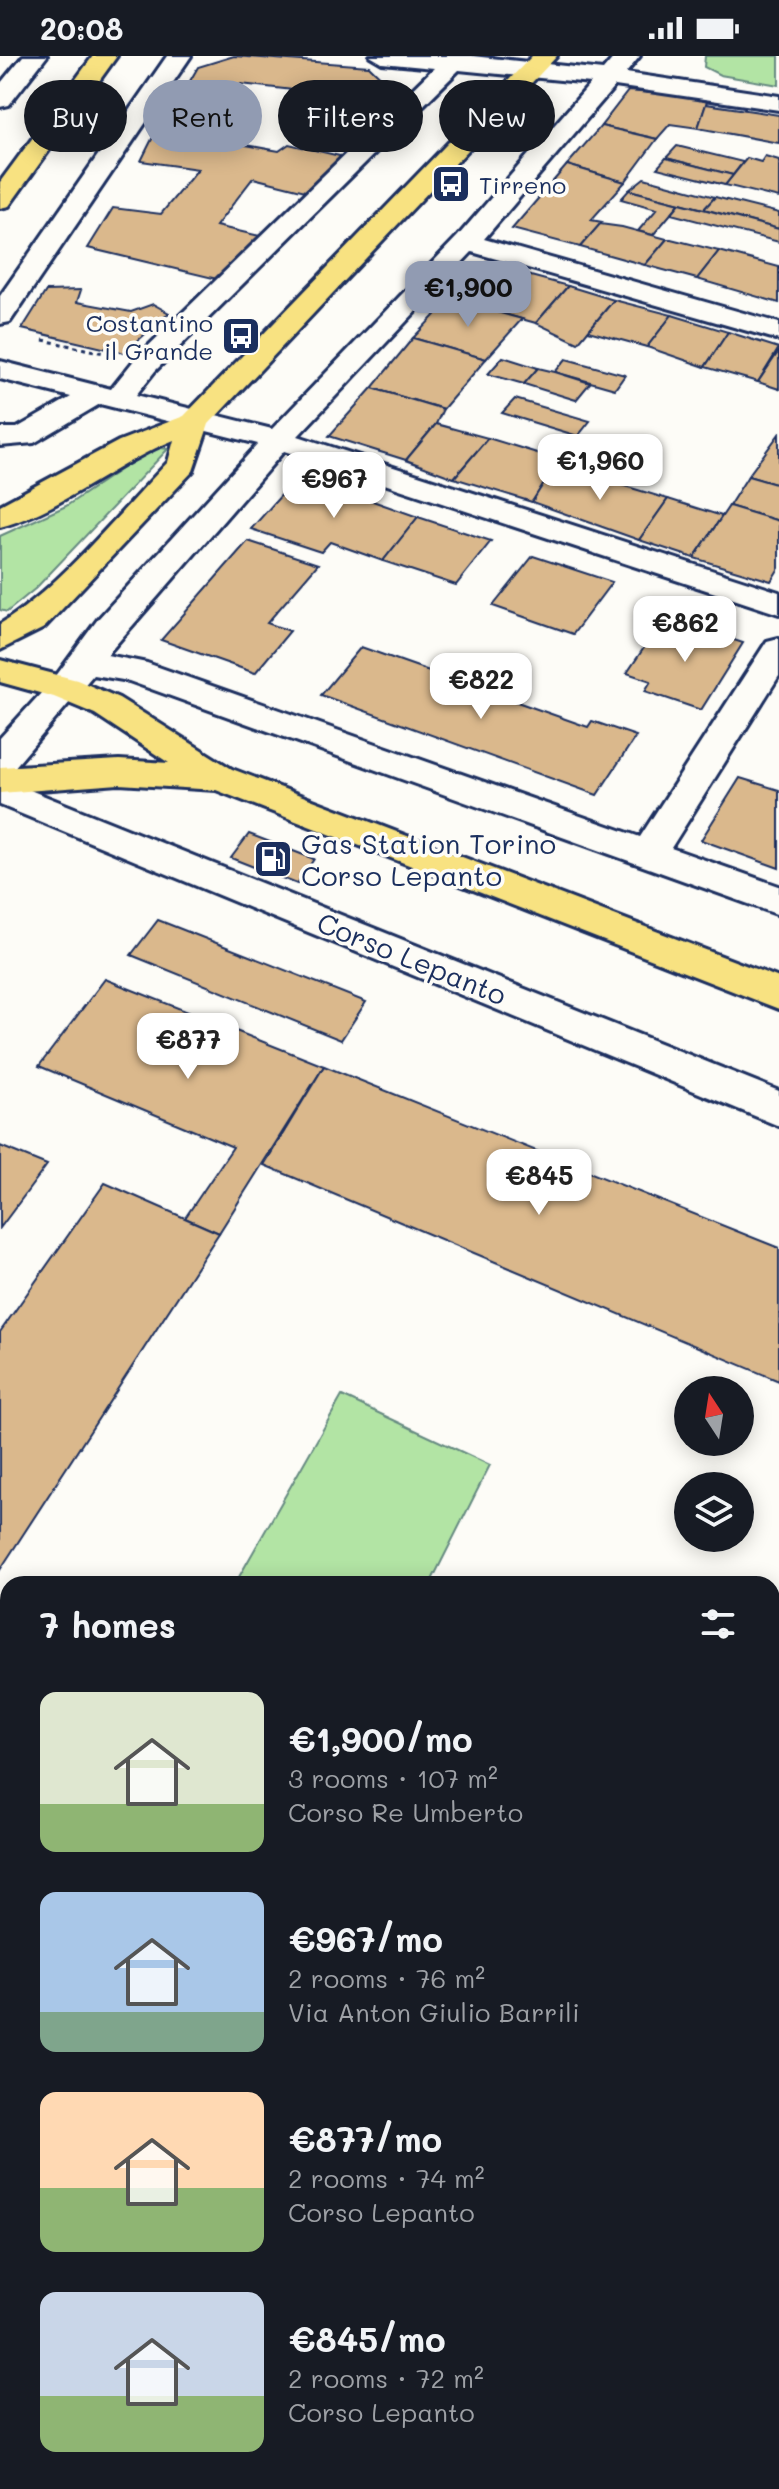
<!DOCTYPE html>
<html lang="en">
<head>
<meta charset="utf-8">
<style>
  :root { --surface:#171b24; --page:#242831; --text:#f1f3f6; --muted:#9ea1a6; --accent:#919bb2 }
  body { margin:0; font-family:Mali,sans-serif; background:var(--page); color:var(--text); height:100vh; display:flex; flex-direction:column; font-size:30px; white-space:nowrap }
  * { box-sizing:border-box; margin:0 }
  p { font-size:26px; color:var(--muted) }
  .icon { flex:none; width:44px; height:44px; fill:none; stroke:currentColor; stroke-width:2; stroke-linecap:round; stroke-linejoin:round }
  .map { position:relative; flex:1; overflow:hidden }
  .panel { position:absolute; left:0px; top:1520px; width:780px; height:914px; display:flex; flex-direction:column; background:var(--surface); border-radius:24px 24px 0 0; box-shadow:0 4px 20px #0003 }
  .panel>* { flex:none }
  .hud { position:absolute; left:24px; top:24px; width:732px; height:72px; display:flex; gap:16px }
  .needle { width:52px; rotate:348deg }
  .controls { position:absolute; left:674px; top:1320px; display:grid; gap:16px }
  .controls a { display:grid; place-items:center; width:80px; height:80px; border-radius:50%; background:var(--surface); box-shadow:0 4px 20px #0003; font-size:40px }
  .price { position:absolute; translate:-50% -68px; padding:0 18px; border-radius:16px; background:#fff; color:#222; font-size:26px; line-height:52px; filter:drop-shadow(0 2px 4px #0008) }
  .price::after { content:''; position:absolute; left:50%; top:48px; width:24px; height:18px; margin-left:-12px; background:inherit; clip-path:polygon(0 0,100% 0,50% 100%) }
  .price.on { background:var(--accent); color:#111 }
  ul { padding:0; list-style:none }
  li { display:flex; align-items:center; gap:24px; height:200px; padding:0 40px }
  li span { display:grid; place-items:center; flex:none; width:224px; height:160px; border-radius:16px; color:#555 }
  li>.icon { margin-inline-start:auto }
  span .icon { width:96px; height:96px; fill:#fffc; stroke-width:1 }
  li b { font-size:34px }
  h2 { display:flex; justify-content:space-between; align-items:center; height:96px; padding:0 40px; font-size:34px }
  .pill { padding:0 28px; border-radius:36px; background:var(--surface); box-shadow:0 4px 20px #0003; font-size:28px; line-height:72px }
  .pill.on { background:var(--accent); color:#111 }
  .status { display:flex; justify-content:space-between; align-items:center; height:56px; padding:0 40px; background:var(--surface); direction:ltr }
  .status svg { height:22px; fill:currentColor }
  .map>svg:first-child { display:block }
  .green { fill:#b2e4a4; stroke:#668a81; stroke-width:2 }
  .building { fill:#dab88c; stroke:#1b2f5e; stroke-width:2 }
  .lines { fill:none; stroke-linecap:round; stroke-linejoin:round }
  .minor-casing { stroke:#1b2f5e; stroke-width:6 }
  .major-casing { stroke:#1b2f5e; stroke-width:6 }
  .path { stroke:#1b2f5e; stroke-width:3; stroke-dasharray:4 4; stroke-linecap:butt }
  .minor { fill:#fdfcf7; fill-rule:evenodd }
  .major { fill:#f8e281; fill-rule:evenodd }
  .labels { text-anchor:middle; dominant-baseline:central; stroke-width:7; stroke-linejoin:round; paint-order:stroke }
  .far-poi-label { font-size:24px; fill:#1b2f5e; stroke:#fdfcf7; text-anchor:start }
  .poi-label { font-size:28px; fill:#1b2f5e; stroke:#fdfcf7; text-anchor:start }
  .street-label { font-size:28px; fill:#1b2f5e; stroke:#fdfcf7 }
</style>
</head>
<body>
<div class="status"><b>20:08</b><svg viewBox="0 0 49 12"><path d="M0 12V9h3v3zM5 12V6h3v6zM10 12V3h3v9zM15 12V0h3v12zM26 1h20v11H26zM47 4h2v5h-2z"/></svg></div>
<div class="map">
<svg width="779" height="2433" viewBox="0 0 779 2433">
  <rect width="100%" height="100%" fill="#fdfcf7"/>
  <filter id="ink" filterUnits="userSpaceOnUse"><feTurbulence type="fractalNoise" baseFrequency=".0125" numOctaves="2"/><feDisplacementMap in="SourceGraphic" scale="16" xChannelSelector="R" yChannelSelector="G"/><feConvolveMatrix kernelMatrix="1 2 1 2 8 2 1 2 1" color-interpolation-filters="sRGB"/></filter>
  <g filter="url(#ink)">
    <g class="green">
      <polygon points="705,0 779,0 779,29 720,19 704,11"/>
      <polygon points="154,391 168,393 36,532 7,556 0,554 0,480 66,450"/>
      <polygon points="342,1340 490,1409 430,1528 235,1528"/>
      <polygon points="8,1920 8,2117 0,2112 0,1934"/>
    </g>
    <g class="building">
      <polygon points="234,0 369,10 397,37 363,65 312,53 328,38 241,28 234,44 182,39 198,11"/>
      <polygon points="628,35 708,42 698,72 670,68 657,83 601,70"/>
      <polygon points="706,48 779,59 779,87 698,72"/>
      <polygon points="162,63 222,72 218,84 279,95 289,88 344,101 309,136 253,122 216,170 260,180 217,223 88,192 113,152 161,158 198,113 141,105"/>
      <polygon points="601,70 657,83 625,126 567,109"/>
      <polygon points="677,90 743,106 733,119 666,102"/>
      <polygon points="765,100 779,104 779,142 725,129 747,102 761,106"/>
      <polygon points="666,102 733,119 725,129 657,112"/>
      <polygon points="567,109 625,126 591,164 602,166 580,191 512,173"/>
      <polygon points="644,122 715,141 704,153 629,134"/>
      <polygon points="629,134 680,147 653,179 638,175 657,153 621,143"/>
      <polygon points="715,141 779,157 779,173 704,153"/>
      <polygon points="680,147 779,173 779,186 671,158"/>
      <polygon points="600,168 622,171 667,183 645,209 580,191"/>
      <polygon points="667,183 671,183 719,195 697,223 645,209"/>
      <polygon points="719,195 779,211 779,247 697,223"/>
      <polygon points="501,212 568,230 536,267 450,243 472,218"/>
      <polygon points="568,230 614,244 578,287 536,267"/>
      <polygon points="81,234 77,246 131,256 153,248 169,257 124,297 22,273 46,235"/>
      <polygon points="450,243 522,263 486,303 413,282"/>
      <polygon points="614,244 672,259 647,291 588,275"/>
      <polygon points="672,259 728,276 705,311 647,291"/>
      <polygon points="728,276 779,292 758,326 705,311"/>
      <polygon points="413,282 486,303 443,353 372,332"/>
      <polygon points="779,295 779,333 758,326"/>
      <polygon points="503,301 538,312 524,328 488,318"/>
      <polygon points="566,303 625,319 615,333 555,316"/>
      <polygon points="538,312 555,316 590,327 576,344 524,328"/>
      <polygon points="372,332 443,353 436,368 406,404 329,380"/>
      <polygon points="515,343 590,365 578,380 502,357"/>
      <polygon points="436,368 488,382 454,422 406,404"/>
      <polygon points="779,378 779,429 748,420"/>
      <polygon points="488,382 560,404 532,446 454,422"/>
      <polygon points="555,409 668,443 639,484 532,446"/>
      <polygon points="299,419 418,461 383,505 330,486 321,496 251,473"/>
      <polygon points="748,420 779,429 779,465 729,450"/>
      <polygon points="668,443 722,460 694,502 639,484"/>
      <polygon points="729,450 779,465 779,512 771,525 694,502"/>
      <polygon points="418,461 491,485 456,529 383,505"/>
      <polygon points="248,485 318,508 267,567 290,575 255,617 161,584"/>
      <polygon points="533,500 612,526 573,578 493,550"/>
      <polygon points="689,569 743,587 701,654 645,635 651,625 627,617 658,571 682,579"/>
      <polygon points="361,591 588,671 592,665 636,680 597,739 321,639"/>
      <polygon points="740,722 779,734 779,812 701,784"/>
      <polygon points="249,778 314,803 297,828 231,802"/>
      <polygon points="158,864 366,946 341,984 131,899"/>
      <polygon points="105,923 324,1010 219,1177 185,1162 233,1091 39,1010"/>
      <polygon points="324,1010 779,1192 779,1325 264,1109"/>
      <polygon points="0,1090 47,1109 0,1172"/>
      <polygon points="105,1127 219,1177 0,1514 0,1276"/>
    </g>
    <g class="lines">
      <defs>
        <g id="minor">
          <polygon points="23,0 47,0 9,49 0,51 0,28"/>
          <polygon points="167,0 191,0 10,266 0,268 0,240"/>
          <path d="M370,0h102l131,14 12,-14h25l-14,17 153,23v14l-164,-24 -131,153 295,84v17l-307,-88 -174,184 481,156v22l-495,-163 -177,204 40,8 493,174 127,-196 12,-3v38l-108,172 108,38v29l-650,-234 -36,-6 -80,94 -13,3v-34l53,-58 45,-61 160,-175 -158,-40 -66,39 -34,3v-18h17l54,-31 -71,-18v-18l111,28 24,-30 299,-291 -52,-5zM459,14l132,13 -133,153 -186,193 -136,-34 19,-24z"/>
          <polygon points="0,722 779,1035 779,1070 0,749"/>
        </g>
        <g id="major">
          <polygon points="93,0 117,0 9,150 0,152 0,126"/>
          <path d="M532,0h25l-348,368 -16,47 -149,157 -44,22v-26c56,-33 121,-113 168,-162l6,-22c-58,23 -116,72 -174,87v-22l119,-64 65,-25z"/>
          <polygon points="0,604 77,624 119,642 232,713 779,922 779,953 216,734 119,728 0,737 0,711 119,704 169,707 95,658 54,641 0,626"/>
        </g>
      </defs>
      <use href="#minor" class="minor-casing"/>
      <use href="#major" class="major-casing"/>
      <polyline class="path" points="43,284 104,297"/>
      <use href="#minor" class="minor"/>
      <use href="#major" class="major"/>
    </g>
  </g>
  <defs>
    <symbol id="bus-square" viewBox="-11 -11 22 22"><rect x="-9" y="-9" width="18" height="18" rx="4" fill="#1b2f5e" stroke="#fdfcf7"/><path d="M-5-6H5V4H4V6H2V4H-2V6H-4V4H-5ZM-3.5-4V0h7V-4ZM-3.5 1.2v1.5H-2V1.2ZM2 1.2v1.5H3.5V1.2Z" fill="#fff"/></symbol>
    <symbol id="fuel-square" viewBox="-11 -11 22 22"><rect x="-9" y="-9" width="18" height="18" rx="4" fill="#1b2f5e" stroke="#fdfcf7"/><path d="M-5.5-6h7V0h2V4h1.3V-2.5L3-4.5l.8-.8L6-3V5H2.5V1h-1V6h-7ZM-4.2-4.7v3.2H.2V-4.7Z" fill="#fff"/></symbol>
  </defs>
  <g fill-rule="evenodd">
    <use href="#bus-square" x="429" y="106" width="44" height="44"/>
    <use href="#bus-square" x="219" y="258" width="44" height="44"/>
    <use href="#fuel-square" x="251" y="781" width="44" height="44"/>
  </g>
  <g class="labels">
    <g class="far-poi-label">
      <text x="479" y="128">Tirreno</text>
      <text x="213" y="266" text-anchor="end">Costantino<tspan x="213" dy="28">il Grande</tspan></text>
    </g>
    <g class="poi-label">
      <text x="301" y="787">Gas Station Torino<tspan x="301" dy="32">Corso Lepanto</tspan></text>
    </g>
    <g class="street-label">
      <text transform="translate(412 902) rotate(22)">Corso Lepanto</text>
    </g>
  </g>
</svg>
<div class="controls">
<a><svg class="needle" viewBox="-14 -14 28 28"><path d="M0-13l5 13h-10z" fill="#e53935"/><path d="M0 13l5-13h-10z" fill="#9ea1a6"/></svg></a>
<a><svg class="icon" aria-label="layers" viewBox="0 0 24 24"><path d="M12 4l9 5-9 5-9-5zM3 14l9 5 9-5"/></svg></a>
</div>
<b class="price on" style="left:468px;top:273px">€1,900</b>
<b class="price" style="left:600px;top:446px">€1,960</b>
<b class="price" style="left:334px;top:464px">€967</b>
<b class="price" style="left:685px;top:608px">€862</b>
<b class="price" style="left:481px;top:665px">€822</b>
<b class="price" style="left:188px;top:1025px">€877</b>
<b class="price" style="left:539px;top:1161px">€845</b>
<div class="hud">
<a class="pill">Buy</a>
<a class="pill on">Rent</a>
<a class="pill">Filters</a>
<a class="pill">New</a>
</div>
<section class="panel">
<h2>7 homes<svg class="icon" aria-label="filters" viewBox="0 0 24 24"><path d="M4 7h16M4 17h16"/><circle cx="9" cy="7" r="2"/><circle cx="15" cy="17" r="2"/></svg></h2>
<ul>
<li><span style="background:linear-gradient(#dfe7d0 70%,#8fb573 0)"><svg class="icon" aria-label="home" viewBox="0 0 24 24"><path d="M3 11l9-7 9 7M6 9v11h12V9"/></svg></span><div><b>€1,900/mo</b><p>3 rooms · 107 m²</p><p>Corso Re Umberto</p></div></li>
<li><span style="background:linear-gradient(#a9c7e8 75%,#7fa58c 0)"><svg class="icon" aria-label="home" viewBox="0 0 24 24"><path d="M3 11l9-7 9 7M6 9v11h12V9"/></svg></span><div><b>€967/mo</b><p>2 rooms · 76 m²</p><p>Via Anton Giulio Barrili</p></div></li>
<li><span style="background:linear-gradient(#ffd9b3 60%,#8fb573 0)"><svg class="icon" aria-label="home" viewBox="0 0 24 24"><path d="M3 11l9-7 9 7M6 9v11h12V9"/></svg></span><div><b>€877/mo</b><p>2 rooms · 74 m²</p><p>Corso Lepanto</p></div></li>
<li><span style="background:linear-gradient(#c9d6e8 65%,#8fb573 0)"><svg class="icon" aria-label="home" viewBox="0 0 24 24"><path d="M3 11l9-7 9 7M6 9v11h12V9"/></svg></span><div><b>€845/mo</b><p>2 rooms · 72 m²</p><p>Corso Lepanto</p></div></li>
</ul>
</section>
</div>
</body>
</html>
